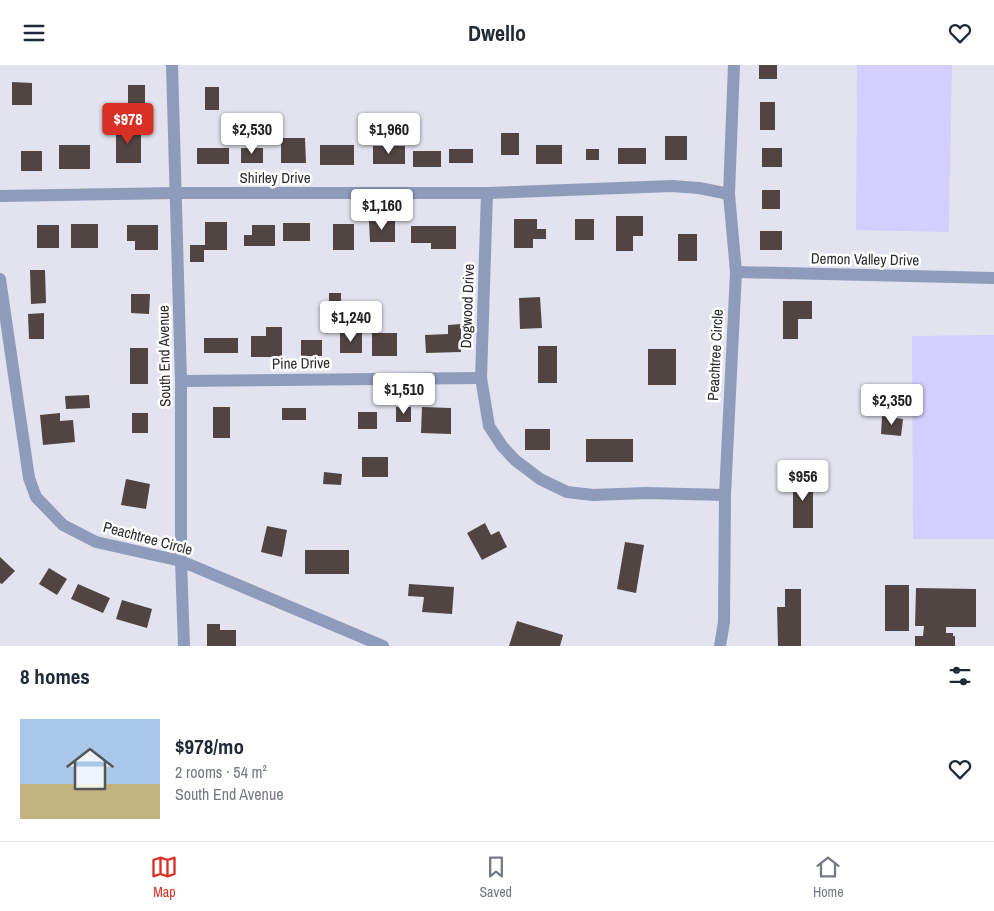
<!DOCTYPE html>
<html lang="en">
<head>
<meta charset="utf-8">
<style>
  :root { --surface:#fff; --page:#f6f6f7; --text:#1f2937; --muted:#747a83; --line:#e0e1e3; --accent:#d93025 }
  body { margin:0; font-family:"Archivo Narrow",sans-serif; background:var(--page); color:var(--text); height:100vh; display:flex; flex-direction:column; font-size:19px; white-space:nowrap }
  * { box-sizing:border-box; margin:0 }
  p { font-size:16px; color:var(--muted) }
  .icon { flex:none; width:28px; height:28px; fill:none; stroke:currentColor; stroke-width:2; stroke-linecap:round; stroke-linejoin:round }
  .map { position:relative; height:581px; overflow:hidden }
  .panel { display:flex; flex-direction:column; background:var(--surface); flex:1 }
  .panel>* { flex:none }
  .price { position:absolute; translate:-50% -42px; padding:0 11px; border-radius:5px; background:#fff; color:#222; font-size:16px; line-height:32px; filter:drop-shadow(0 1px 2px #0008) }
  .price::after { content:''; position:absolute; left:50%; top:30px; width:15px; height:11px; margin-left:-8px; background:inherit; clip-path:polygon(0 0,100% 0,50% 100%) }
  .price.on { background:var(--accent); color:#fff }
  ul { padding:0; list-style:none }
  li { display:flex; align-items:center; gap:15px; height:125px; padding:0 20px }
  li+li { border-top:1px solid var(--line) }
  li span { display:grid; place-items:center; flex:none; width:140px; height:100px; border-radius:0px; color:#555 }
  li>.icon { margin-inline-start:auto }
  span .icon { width:60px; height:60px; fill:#fffc; stroke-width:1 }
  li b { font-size:21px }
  h2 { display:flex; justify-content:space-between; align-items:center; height:60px; padding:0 20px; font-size:21px }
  header { display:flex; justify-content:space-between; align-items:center; height:65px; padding:0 20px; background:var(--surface); font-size:22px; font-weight:700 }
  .tabs { display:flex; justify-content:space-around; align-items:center; height:70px; border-top:1px solid var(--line); background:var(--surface); font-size:14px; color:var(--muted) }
  .tabs a { display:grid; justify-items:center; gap:2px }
  .tabs .on { color:var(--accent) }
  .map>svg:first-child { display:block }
  .green { fill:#d2cefd }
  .building { fill:#504543 }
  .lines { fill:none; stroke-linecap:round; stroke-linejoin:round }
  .minor { stroke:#8f9bbb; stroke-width:12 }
  .labels { text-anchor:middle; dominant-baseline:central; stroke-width:5; stroke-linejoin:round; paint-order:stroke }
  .street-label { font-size:15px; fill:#2c2c30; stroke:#fff }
</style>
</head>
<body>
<header><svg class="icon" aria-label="menu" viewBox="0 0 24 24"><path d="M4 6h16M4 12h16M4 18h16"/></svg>Dwello<svg class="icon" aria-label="heart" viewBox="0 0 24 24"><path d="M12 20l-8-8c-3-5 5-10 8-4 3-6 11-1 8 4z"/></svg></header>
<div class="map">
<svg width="994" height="581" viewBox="0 0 994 581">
  <rect width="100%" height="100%" fill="#e3e3ef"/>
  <g class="green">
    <polygon points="857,0 952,0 949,167 856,165"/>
    <polygon points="994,270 994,474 913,474 912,271"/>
  </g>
  <g class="building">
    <rect x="759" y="0" width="18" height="14"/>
    <polygon points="12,17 32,18 32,40 12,40"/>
    <rect x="128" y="20" width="17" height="18"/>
    <rect x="205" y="22" width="14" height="23"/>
    <rect x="760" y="37" width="15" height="28"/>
    <rect x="116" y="61" width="25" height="37"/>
    <rect x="501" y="68" width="18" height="22"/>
    <rect x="665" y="71" width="22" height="24"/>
    <polygon points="281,73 305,73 306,98 281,98"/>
    <rect x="59" y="80" width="31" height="24"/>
    <rect x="320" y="80" width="34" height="20"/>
    <rect x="536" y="80" width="26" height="19"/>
    <rect x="373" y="81" width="32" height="18"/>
    <rect x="197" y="83" width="32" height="16"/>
    <rect x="241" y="83" width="22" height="15"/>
    <rect x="618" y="83" width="28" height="16"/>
    <rect x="762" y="83" width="20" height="19"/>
    <rect x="449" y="84" width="24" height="14"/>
    <rect x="586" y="84" width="13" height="11"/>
    <rect x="21" y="86" width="21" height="20"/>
    <rect x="413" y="86" width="28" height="16"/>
    <rect x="762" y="125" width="18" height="19"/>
    <polygon points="616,151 643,151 643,171 633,171 633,186 616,186"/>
    <polygon points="514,154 537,154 537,164 546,164 546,174 533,174 533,183 514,183"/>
    <rect x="575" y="154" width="19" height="21"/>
    <polygon points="395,155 395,177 370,177 369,156"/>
    <polygon points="205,157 227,157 227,185 204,185 204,197 190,197 190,180 205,180"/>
    <rect x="283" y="158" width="27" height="18"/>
    <rect x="71" y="159" width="27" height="24"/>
    <rect x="333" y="159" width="21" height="26"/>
    <rect x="37" y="160" width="22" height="23"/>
    <polygon points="127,160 158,160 158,185 135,185 135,176 127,176"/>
    <polygon points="252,160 275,160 275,181 244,181 244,170 252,170"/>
    <polygon points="411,161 456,161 456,184 431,184 431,178 411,178"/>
    <rect x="760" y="166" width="22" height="19"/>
    <rect x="678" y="169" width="19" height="27"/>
    <polygon points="30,205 45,205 46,238 31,239"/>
    <rect x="329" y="228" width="12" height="29"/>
    <polygon points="131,229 150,229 149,249 131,248"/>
    <polygon points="540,232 542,263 520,264 519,233"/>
    <polygon points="783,236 812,236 812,254 798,254 798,274 783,274"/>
    <polygon points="44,248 44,274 29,274 28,249"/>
    <polygon points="461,259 461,287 426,288 425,270 448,269 448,260"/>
    <polygon points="266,262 282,262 282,292 251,292 251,271 266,271"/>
    <rect x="340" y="268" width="22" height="20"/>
    <rect x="372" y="268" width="25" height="23"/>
    <rect x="204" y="273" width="34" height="15"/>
    <rect x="301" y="275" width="21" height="16"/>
    <rect x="538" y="281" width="19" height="37"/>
    <rect x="130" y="283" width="18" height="36"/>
    <rect x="648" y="284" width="28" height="36"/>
    <polygon points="89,330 90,343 66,344 65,331"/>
    <rect x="213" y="342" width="17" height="31"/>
    <rect x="396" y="342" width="15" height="15"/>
    <polygon points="422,342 451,343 451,369 421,368"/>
    <rect x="282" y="343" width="24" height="12"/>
    <rect x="358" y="347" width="19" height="17"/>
    <polygon points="60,348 60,356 73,355 75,377 43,380 40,350"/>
    <rect x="132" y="348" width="16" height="20"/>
    <polygon points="882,351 903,354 901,371 881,369"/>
    <rect x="525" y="364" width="25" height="21"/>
    <rect x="586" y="374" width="47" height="23"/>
    <rect x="362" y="392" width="26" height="20"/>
    <polygon points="324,407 342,409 341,420 323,419"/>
    <rect x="793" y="411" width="20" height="52"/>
    <polygon points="126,414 150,419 146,444 121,440"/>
    <polygon points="485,458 491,470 499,466 507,482 482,495 467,468"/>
    <polygon points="267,461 287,465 282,492 261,487"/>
    <polygon points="625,477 644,480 636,528 617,524"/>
    <rect x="305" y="485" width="44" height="24"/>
    <polygon points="0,492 15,506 2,519 0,518"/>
    <polygon points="49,503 67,514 57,530 39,519"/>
    <polygon points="78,519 110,533 103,548 71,534"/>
    <polygon points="409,519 454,522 452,549 422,547 424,532 408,531"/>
    <rect x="885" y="520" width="24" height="46"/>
    <polygon points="916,523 976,524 976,562 946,562 946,568 953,568 953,571 955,571 955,581 915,581 915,571 923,571 924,561 915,561"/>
    <polygon points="785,524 801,524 801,581 778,581 777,542 785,542"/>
    <polygon points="122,535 152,544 147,563 116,554"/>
    <polygon points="517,556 563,570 560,581 509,581"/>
    <polygon points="207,559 220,559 220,565 236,565 236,581 207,581"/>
  </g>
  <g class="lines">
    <g class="minor">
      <polyline points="172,0 181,316 181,496 184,581"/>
      <polyline points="487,128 481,313 489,361 502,381 515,395 540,414 567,427 593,430 646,428 725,430"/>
      <polyline points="0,131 175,128 487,128 672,121 699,123 729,129"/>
      <polyline points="736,207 994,213"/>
      <polyline points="0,214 29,413 36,432 63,460 96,477 181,496 383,581"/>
      <polyline points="181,316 481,313"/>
      <polyline points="720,581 724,557 725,430 736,207 729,129 734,0"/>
    </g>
  </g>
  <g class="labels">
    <g class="street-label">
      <text x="275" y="112">Shirley Drive</text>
      <text transform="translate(865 194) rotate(1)">Demon Valley Drive</text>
      <text transform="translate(467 241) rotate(-88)">Dogwood Drive</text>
      <text transform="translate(715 290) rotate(-87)">Peachtree Circle</text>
      <text transform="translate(164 291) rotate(-91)">South End Avenue</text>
      <text transform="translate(301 298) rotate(-1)">Pine Drive</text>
      <text transform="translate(148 473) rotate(15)">Peachtree Circle</text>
    </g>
  </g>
</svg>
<b class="price on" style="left:128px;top:80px">$978</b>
<b class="price" style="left:252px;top:90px">$2,530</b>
<b class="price" style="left:389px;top:90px">$1,960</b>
<b class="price" style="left:382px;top:166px">$1,160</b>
<b class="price" style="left:351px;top:278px">$1,240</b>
<b class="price" style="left:404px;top:350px">$1,510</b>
<b class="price" style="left:892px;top:361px">$2,350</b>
<b class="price" style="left:803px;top:437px">$956</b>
</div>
<section class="panel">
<h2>8 homes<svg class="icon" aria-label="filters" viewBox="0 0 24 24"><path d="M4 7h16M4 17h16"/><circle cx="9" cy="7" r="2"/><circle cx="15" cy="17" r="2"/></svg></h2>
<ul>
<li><span style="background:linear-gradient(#a9c7e8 65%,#c2b280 0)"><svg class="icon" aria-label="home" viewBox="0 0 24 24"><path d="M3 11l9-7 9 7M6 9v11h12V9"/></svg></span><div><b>$978/mo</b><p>2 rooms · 54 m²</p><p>South End Avenue</p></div><svg class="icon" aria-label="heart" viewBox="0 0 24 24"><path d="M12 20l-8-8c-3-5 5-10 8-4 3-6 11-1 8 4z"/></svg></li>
</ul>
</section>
<nav class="tabs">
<a class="on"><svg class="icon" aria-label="map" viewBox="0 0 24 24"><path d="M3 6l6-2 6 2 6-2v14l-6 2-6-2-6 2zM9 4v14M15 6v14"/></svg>Map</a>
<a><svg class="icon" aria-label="saved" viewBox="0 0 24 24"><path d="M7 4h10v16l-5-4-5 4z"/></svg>Saved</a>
<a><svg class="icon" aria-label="home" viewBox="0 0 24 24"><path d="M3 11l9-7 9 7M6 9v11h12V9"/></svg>Home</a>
</nav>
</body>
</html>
